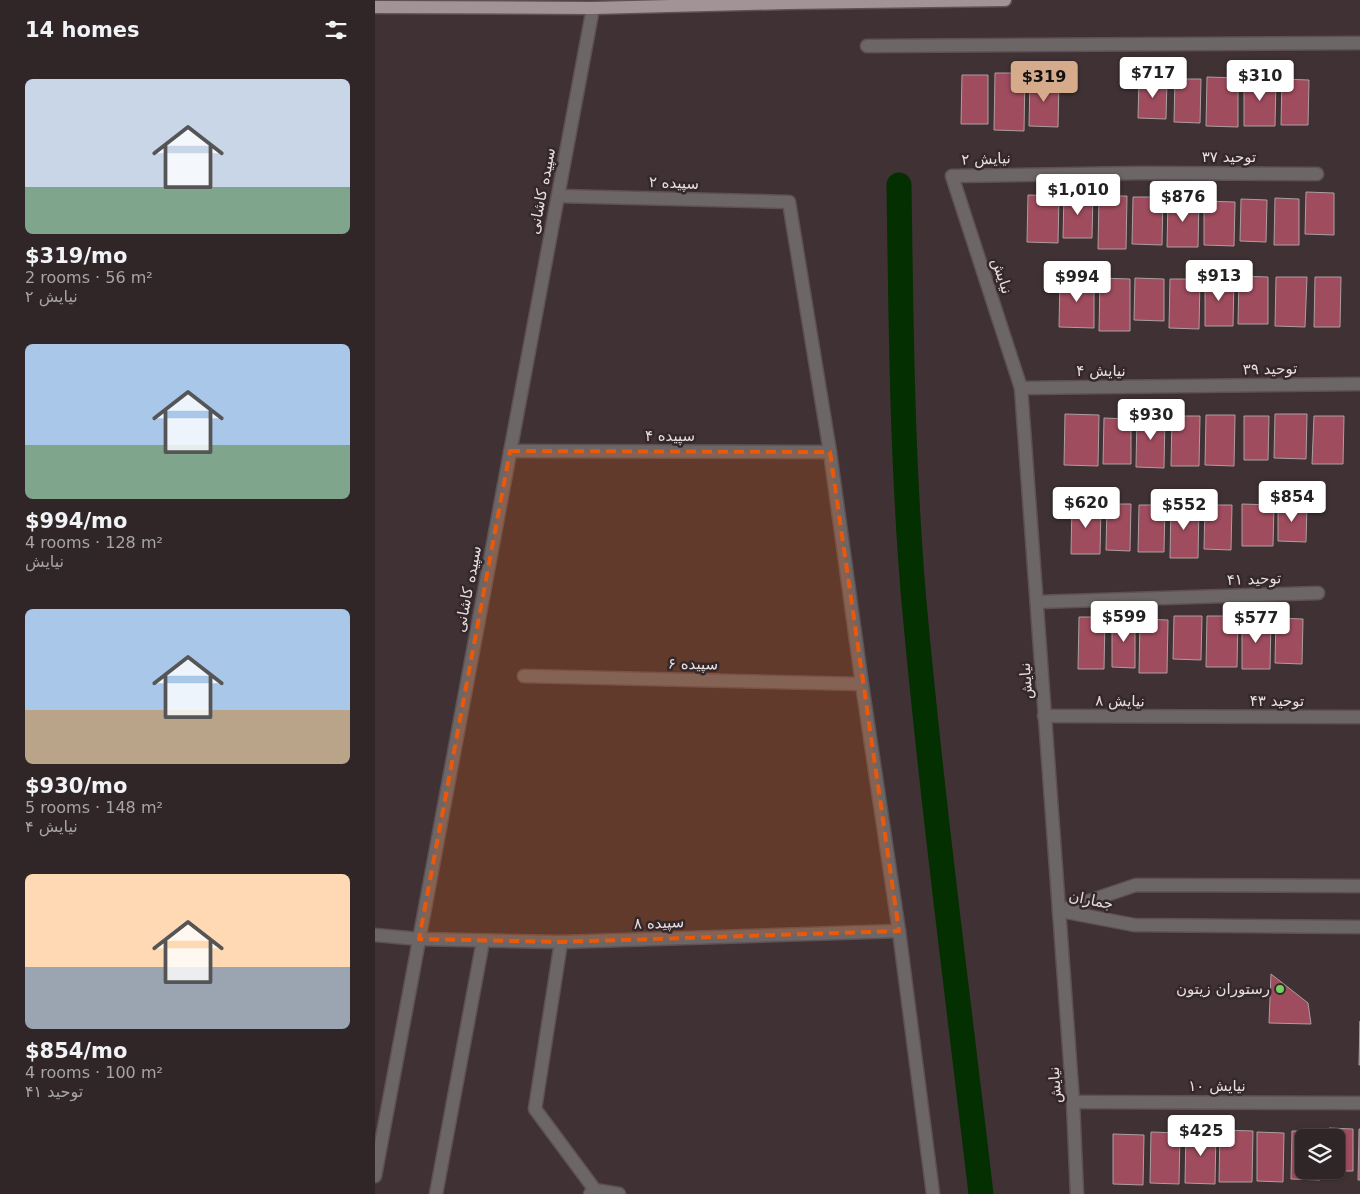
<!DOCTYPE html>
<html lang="en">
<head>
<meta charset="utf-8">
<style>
  :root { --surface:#302627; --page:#382e2f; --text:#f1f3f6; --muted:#a8a5a7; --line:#4b4344; --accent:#d6ab8b }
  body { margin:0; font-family:"DejaVu Sans","Noto Sans Arabic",sans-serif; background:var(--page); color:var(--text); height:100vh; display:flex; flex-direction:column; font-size:19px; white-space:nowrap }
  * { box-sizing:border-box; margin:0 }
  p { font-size:16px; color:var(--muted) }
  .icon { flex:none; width:28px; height:28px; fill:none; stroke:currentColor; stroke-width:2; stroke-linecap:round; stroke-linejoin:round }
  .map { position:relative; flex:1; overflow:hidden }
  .drawer { display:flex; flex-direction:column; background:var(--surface); width:375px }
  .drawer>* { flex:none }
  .tools { position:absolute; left:920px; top:1129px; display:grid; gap:10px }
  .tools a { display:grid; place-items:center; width:50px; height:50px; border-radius:8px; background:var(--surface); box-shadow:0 1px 4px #0004,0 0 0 1px var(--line); font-size:25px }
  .price { position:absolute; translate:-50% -42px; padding:0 11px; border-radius:5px; background:#fff; color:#222; font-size:16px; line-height:32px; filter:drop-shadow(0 1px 2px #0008) }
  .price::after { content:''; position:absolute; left:50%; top:30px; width:15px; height:11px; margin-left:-8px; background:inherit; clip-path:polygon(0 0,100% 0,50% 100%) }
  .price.current { background:var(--accent); color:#111 }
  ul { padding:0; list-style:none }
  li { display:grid; align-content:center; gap:10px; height:265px; padding:0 25px }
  li span { display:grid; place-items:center; height:155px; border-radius:8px; color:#555 }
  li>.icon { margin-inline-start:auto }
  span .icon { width:90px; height:90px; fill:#fffc; stroke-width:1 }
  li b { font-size:21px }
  h2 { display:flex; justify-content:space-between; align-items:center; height:60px; padding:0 25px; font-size:21px }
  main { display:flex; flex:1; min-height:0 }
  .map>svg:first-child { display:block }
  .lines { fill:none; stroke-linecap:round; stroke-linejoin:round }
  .canal { stroke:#042f00; stroke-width:25 }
  .building { fill:#9f4c5e; stroke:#ae9da0 }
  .minor-casing { stroke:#5e5153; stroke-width:15 }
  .major-casing { stroke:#5e5153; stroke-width:15 }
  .minor { stroke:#6d6667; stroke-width:12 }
  .major { stroke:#a29496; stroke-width:12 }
  .marked { fill:#e8590c; fill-opacity:0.2; stroke:#e8590c; stroke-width:4; stroke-dasharray:10 6; stroke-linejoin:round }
  .poi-dot { fill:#6fd360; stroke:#35282a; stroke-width:2 }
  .labels { text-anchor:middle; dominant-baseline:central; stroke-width:5; stroke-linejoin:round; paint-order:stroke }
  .street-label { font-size:15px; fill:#e6dddf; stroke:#35282a }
  .poi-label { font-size:15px; fill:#e6dddf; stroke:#35282a; text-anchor:end }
</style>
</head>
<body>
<main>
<section class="drawer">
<h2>14 homes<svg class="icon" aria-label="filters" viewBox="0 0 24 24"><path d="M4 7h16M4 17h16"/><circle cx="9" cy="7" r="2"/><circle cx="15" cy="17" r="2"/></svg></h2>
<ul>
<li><span style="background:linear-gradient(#c9d6e8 70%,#7fa58c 0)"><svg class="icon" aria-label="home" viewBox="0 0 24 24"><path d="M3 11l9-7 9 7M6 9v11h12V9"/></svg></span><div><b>$319/mo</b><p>2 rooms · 56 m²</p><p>نیایش ۲</p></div></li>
<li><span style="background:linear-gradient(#a9c7e8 65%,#7fa58c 0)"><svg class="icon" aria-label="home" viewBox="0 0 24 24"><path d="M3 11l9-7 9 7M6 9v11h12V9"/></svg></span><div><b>$994/mo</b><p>4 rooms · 128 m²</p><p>نیایش</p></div></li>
<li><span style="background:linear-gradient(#a9c7e8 65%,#b9a48a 0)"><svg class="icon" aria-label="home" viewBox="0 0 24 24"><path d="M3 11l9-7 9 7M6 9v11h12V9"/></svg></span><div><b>$930/mo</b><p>5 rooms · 148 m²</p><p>نیایش ۴</p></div></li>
<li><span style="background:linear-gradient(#ffd9b3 60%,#9aa5b1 0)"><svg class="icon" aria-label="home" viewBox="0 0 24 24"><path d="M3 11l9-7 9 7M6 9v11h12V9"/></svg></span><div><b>$854/mo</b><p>4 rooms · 100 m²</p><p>توحید ۴۱</p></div></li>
</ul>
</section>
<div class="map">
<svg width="985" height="1194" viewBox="0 0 985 1194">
  <rect width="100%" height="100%" fill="#403234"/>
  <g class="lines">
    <path class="canal" d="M524,185c2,139 3,278 15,417 18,198 44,395 67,592"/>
  </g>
  <g class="building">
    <polygon points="620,73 650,73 649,131 619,130"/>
    <polygon points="587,75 613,75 613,124 586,124"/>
    <polygon points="832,77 863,78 863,127 831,126"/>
    <polygon points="655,79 684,80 683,127 654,126"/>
    <polygon points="764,79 792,79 791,119 763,118"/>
    <polygon points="800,79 826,79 825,123 799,122"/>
    <polygon points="869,79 901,79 900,126 869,126"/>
    <polygon points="907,79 934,80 933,125 906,125"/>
    <polygon points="931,192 959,193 959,235 930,234"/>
    <polygon points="689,193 718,193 717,238 688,238"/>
    <polygon points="653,195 684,196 683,243 652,242"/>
    <polygon points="724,196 752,196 751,249 723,249"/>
    <polygon points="758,197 788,197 787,245 757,244"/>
    <polygon points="900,198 924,199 924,245 899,245"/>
    <polygon points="793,199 824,199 823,247 792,247"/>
    <polygon points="866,199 892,200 891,242 865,241"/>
    <polygon points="829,201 860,202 859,246 829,245"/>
    <polygon points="864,276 893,277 893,324 863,324"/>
    <polygon points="901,277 932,277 930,327 900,326"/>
    <polygon points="940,277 966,277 965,327 939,327"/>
    <polygon points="685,278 719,279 719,328 684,327"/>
    <polygon points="725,278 755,279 755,331 724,331"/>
    <polygon points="760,278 789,279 789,321 759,320"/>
    <polygon points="795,279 825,279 824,329 794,328"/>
    <polygon points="830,279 859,279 858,326 830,326"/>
    <polygon points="690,414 724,415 723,466 689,465"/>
    <polygon points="900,414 932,414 931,459 899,458"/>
    <polygon points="762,415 790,415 789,468 761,467"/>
    <polygon points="831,415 860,415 859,466 830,465"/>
    <polygon points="797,416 825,416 824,466 796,466"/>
    <polygon points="869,416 894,416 893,460 869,460"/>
    <polygon points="939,416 969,416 968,464 937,464"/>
    <polygon points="729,418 756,419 756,464 728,464"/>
    <polygon points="697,504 726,505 725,554 696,554"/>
    <polygon points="732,504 756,504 755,551 731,550"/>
    <polygon points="796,504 824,505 823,558 795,558"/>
    <polygon points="867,504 899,505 898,546 867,546"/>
    <polygon points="764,505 790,505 789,552 763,552"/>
    <polygon points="830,505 857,505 856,550 829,549"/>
    <polygon points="903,505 932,506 931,542 903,541"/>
    <polygon points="799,616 827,616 826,660 798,659"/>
    <polygon points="832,616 863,616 862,667 831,667"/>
    <polygon points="704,617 730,617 729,669 703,669"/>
    <polygon points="901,618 928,619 927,664 900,663"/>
    <polygon points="737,619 760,619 760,668 737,667"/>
    <polygon points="765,619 793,620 792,673 764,673"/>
    <polygon points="867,619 896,619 895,669 867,669"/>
    <polygon points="896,974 933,1003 936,1024 894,1023"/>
    <polygon points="985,1021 985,1065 984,1065"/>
    <polygon points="954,1128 978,1129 978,1171 953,1171 961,1170 961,1138 953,1138"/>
    <polygon points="984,1129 985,1129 985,1180 983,1180"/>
    <polygon points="811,1130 841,1131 840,1184 810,1183"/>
    <polygon points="845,1130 878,1131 877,1182 844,1182"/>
    <polygon points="917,1131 945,1131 945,1138 929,1138 929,1170 945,1170 945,1180 916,1179"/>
    <polygon points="776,1132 805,1133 804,1184 775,1183"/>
    <polygon points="882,1132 909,1133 908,1182 882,1181"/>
    <polygon points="738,1134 769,1135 768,1185 738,1184"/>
  </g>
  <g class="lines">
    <defs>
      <g id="minor">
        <polyline points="492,46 985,43"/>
        <polyline points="183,196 414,202 455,452 487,684 524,931 558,1194"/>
        <polyline points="646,388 985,384"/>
        <polyline points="135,451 455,452"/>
        <polyline points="662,602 943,593"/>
        <polyline points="149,676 487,684"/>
        <polyline points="669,716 985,717"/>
        <polyline points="684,911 761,885 985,886"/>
        <polyline points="686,911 759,925 985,927"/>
        <polyline points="0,935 44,939 186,942 524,931"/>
        <polyline points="186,942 160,1109 220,1190 215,1194"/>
        <polyline points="698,1102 985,1103"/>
        <polyline points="0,1176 218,8"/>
        <polyline points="220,1190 244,1194"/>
        <polyline points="61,1194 108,941"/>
        <polyline points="702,1194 698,1102 646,388 577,176 765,173 942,174"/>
      </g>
      <polyline id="major" points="0,7 218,8 412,3 630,0"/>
    </defs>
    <use href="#minor" class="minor-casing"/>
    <use href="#major" class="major-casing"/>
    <use href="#minor" class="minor"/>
    <use href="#major" class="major"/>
  </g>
  <path class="marked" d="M135,451l320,1 69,479 -338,11 -142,-3z"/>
  <circle class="poi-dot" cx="905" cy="989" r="5"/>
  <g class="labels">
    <g class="street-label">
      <text x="854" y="157">توحید ۳۷</text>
      <text transform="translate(611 159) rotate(-2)">نیایش ۲</text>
      <text transform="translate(299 183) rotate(2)">سپیده ۲</text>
      <text transform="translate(167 191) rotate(-79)">سپیده کاشانی</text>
      <text transform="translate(627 276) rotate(72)">نیایش</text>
      <text transform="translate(895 369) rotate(-1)">توحید ۳۹</text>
      <text x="726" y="371">نیایش ۴</text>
      <text x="295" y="436">سپیده ۴</text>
      <text transform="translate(879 579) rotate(-2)">توحید ۴۱</text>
      <text transform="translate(93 589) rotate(-79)">سپیده کاشانی</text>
      <text transform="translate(318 664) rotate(1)">سپیده ۶</text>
      <text transform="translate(651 681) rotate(-94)">نیایش</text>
      <text transform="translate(745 701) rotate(1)">نیایش ۸</text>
      <text x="902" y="701">توحید ۴۳</text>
      <text transform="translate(716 900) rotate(11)">جماران</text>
      <text transform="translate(284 923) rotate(-2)">سپیده ۸</text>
      <text transform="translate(680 1085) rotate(-94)">نیایش</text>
      <text x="842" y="1086">نیایش ۱۰</text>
    </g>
    <g class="poi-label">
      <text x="895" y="989">رستوران زیتون</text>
    </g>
  </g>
</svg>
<div class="tools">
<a><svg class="icon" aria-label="layers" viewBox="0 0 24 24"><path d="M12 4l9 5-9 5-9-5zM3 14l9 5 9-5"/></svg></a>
</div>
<b class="price" style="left:778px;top:99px">$717</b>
<b class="price" style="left:885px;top:102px">$310</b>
<b class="price current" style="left:669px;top:103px">$319</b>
<b class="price" style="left:703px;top:216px">$1,010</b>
<b class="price" style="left:808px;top:223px">$876</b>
<b class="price" style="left:844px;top:302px">$913</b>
<b class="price" style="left:702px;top:303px">$994</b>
<b class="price" style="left:776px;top:441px">$930</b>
<b class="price" style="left:917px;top:523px">$854</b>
<b class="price" style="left:711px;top:529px">$620</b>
<b class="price" style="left:809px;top:531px">$552</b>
<b class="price" style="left:749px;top:643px">$599</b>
<b class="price" style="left:881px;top:644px">$577</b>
<b class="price" style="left:826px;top:1157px">$425</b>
</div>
</main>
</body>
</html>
